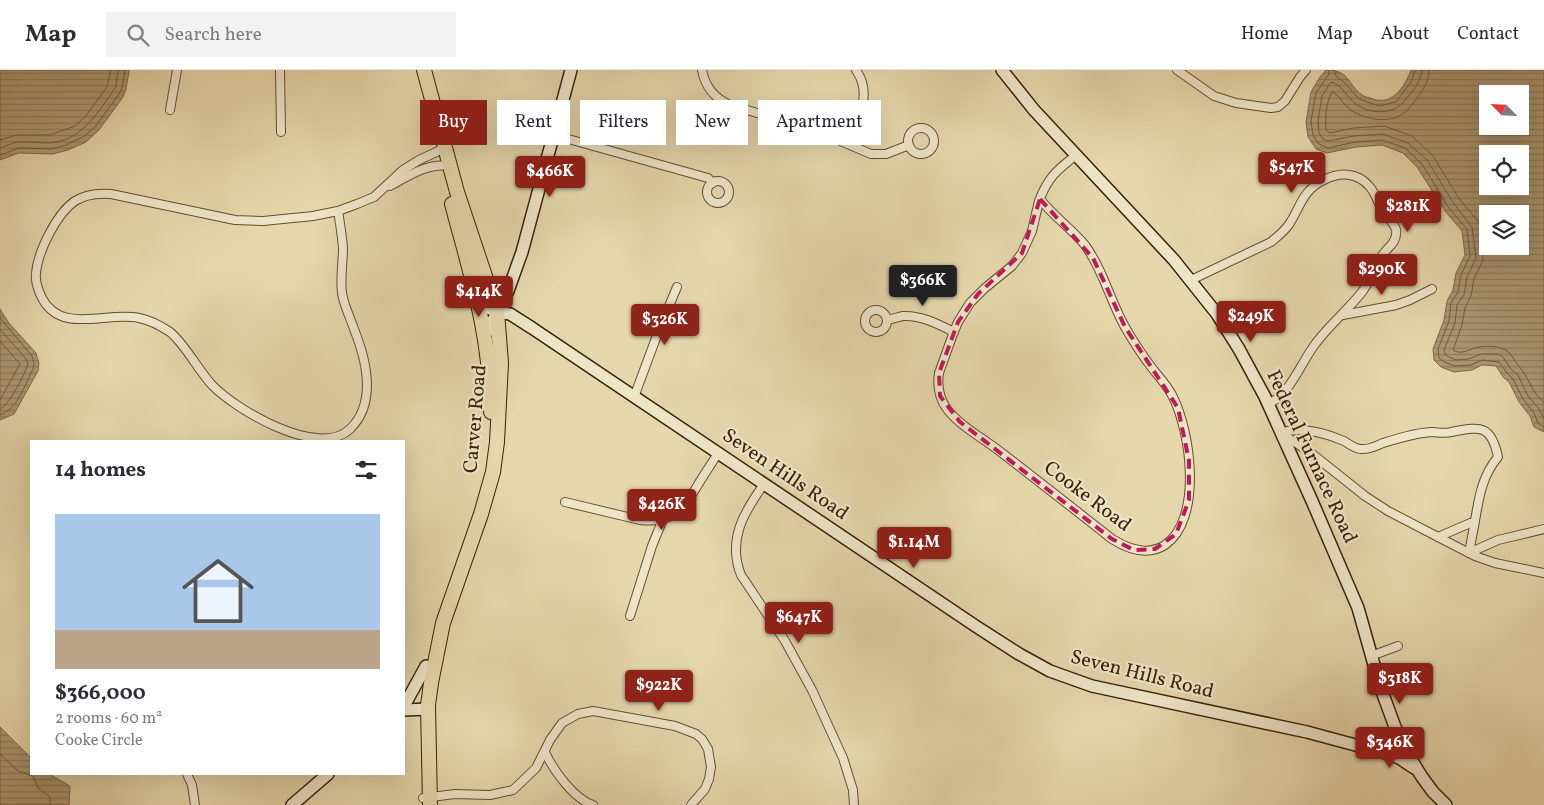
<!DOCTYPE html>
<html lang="en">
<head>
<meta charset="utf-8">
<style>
  :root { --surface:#fff; --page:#f2f2f3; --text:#2b2b33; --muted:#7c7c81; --line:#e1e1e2; --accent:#8f2418 }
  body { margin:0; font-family:Vollkorn,serif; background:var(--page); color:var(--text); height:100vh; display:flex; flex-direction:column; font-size:19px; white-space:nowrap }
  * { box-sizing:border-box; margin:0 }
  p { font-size:16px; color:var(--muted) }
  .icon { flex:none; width:28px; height:28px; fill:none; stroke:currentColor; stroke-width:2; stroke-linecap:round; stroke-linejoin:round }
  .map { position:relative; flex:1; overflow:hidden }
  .side { position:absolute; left:30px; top:370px; width:375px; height:335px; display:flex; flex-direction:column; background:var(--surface); border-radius:0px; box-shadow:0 5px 20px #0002 }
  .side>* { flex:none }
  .top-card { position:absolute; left:420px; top:30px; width:475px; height:45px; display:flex; gap:10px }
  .needle { width:32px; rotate:294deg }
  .buttons { position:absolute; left:1479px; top:15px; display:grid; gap:10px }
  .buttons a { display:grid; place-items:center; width:50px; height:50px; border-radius:0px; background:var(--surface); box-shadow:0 5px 20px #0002; font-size:25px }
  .price { position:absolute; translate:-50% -42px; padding:0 11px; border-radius:5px; background:var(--accent); color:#fff; font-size:16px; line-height:32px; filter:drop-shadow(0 1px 2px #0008) }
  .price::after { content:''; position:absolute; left:50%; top:30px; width:15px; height:11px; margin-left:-8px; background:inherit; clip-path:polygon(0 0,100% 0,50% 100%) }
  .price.selected { background:#222; color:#fff }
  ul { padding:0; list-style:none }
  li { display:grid; align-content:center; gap:10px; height:265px; padding:0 25px }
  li+li { border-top:1px solid var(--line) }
  li span { display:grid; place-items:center; height:155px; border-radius:0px; color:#555 }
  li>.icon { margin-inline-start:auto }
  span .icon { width:90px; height:90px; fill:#fffc; stroke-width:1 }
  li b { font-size:21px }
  h2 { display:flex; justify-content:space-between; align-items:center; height:60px; padding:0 25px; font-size:21px }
  .chip { padding:0 18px; border-radius:0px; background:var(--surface); box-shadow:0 5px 20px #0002; font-size:18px; line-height:45px }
  .chip.selected { background:var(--accent); color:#fff }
  header { display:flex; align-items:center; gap:30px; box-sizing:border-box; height:70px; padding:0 25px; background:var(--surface); border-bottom:1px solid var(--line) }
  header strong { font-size:24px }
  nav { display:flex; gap:28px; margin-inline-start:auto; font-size:18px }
  .search { width:350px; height:45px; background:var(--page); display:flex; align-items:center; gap:12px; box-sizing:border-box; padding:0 18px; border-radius:0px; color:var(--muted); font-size:19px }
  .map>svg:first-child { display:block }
  .water { fill:url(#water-rules); stroke:#7e6845; fill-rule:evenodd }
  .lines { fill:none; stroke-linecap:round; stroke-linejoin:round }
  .shore { stroke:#725c3a; stroke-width:1 }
  .street-casing { stroke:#654e2c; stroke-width:10 }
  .secondary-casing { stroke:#3a2002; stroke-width:14 }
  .highway-casing { stroke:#3a2002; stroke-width:16 }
  .street { stroke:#eee4c8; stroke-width:8 }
  .secondary { stroke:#eee4c8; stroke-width:11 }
  .highway { stroke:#e5d6ab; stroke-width:14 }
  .marked { fill:none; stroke:#c2185b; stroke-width:4; stroke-dasharray:10 6; stroke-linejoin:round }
  .labels { text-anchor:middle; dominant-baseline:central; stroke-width:4.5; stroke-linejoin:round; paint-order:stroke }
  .street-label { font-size:20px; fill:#3a2002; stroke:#eee4c8 }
</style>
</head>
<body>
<header>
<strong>Map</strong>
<div class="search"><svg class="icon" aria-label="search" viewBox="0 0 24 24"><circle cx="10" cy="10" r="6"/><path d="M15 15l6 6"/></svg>Search here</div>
<nav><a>Home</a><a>Map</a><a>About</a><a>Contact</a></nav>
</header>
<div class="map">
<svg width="1544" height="735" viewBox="0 0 1544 735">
  <defs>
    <pattern id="water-rules" width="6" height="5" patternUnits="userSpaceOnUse" patternTransform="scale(1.25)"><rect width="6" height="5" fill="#ab9872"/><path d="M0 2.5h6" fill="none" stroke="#8c7c5b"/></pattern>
  </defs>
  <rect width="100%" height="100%" fill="#e5d6ab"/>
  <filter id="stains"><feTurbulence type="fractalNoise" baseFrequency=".004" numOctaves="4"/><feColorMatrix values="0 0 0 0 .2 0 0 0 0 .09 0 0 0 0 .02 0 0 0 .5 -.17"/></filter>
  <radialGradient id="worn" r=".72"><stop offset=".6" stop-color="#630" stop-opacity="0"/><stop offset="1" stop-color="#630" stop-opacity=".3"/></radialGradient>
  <g class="water">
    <polygon points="0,0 129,0 129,2 126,19 123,27 99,60 86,72 68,80 53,84 19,83 0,90"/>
    <path d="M1326,0c24,0 21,14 36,25 3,2 8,3 11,4 20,7 32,-13 38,-29h133v362l-10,-5 -4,-11 -11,-14 -10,-20 -6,-5 -7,-11 -14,-1 -10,5 -18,2 -13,-5 -7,-7 -1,-11 11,-29 3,-19 6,-11 3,-17 9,-18 -3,-24 -17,-20 -28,-44 -14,-14 -21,-8 -26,2 -29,6 -11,-4 -8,-12 -2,-15 5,-30 9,-15zM1488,24h32v32h-32zM1488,84h32v32h-32zM1488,144h32v32h-32z"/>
    <polygon points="0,239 8,252 36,283 39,293 38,301 14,344 0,350"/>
    <polygon points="0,657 31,688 31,704 49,704 70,716 69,735 0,735"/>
  </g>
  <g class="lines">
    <g class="shore">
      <polyline points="1329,0 1329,4 1316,23 1311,51 1313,65 1319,74 1328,78 1355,72 1382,70 1405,78 1422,94 1449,138 1467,159 1470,186 1461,205 1458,222 1451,233 1449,251 1438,279 1439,288 1444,292 1455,296 1471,295 1482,290 1499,292 1507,303 1513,309 1523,329 1534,343 1538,353 1544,357"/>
      <polyline points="1334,0 1336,6 1345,13 1359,29 1379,36 1396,32 1411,12 1415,0"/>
      <path d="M1422,0c-1,12 -9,21 -17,30 -11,15 -34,15 -49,4 -9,-6 -14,-20 -25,-22l-9,14 -4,25 1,12 4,6 5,2 26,-5 29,-2 25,9 19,17 27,44 18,23 4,31 -9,19 -3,18 -7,10 -2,18 -11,27 1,5 11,5 13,-1 12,-5h16l5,2 9,13 7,6 10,21 11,13 5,10"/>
      <path d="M1429,0c0,11 -6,20 -12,28 -4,5 -8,12 -13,15 -14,11 -39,7 -53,-3 -6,-4 -11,-12 -16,-17l-3,-1c-6,10 -7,27 -6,38l4,3 23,-5 31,-2 28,10 21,20 27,44 18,21 3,8 2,31 -9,19 -3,17 -6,12 -3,17 -9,25c9,6 17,-2 26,-3 10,-2 26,-1 32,8 3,3 4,7 7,10 8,9 10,16 16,26 3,5 7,8 10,12"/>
      <polyline points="0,70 17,65 50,65 75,56 85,47 107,17 111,0"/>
      <path d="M0,78c6,-2 12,-5 18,-6 10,-1 21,1 31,1 32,-2 48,-29 64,-52l3,-5 2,-16"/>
      <polyline points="0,85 19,78 52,79 66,75 83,67 95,57 119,24 122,18 125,0"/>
      <path d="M0,248l32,38 2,7 -1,6c-8,15 -15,40 -33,46"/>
      <path d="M0,259l26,30 2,5c-4,11 -17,39 -28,45"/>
      <polyline points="0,271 20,294 0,330"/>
      <polyline points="0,684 18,701 33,706 38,718 50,727 50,735"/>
    </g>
    <defs>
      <g id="street">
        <polyline points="280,0 281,62"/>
        <path d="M702,0c3,17 12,28 28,35l85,25 56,24h15l23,-9"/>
        <polyline points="1177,0 1214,26 1236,33 1271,38 1278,37 1285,31 1300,7 1306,0"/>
        <polyline points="170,40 177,0"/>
        <circle cx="921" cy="71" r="13"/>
        <polyline points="554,65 708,108 713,113"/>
        <path d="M843,72c14,-23 31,-46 13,-72"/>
        <circle cx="718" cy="122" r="11"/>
        <path d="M390,116c18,-10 37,-23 59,-20"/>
        <path d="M1040,129c13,17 31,29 45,46 18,25 25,55 40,82 8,14 17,28 27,41 7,9 15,17 20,27 19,36 31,124 -7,150 -17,11 -37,4 -53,-6 -38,-30 -76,-60 -114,-89 -17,-13 -38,-24 -51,-41 -8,-11 -10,-23 -8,-36l14,-39 5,-12 12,-19 15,-15 27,-22 10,-13 10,-22 7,-30c9,-24 18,-31 37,-46"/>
        <path d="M338,141c2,12 4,25 5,37 0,15 -3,30 -1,45 2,13 8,24 12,36 12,30 23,74 -4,100 -31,30 -114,-19 -138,-44 -14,-15 -27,-41 -42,-53 -9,-6 -20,-12 -31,-14 -32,-7 -78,17 -97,-20 -4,-8 -7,-17 -6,-25 2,-22 21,-60 39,-72 11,-7 24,-8 36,-7l124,26 28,1 50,-5 25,-5 19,-7 17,-7 29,-27 16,-10 26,-12"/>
        <path d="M1191,210l80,-38c7,-6 14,-11 19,-19 11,-18 13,-33 34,-43 15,-8 33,-8 45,6 6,6 8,15 13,23 3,5 8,9 11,15 2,2 4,7 3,10 0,9 -8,13 -12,19 -9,12 -13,27 -22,39 -14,18 -32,32 -46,51 -15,19 -25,51 -48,61"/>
        <circle cx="876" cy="251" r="11"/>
        <polyline points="1343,245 1396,235 1410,230 1432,219"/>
        <path d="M887,250c6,-1 11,-3 16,-4 18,-1 35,8 51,16"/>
        <polyline points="634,327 659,260 677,217"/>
        <path d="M1281,363c19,-7 44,0 63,8 5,3 11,8 17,8 8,1 15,-3 22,-6 16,-5 32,-10 49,-11 6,0 12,2 19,0 28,-5 40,-9 47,25 -16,19 -19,40 -23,64l-37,16"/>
        <polyline points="1284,365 1311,383 1365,426 1388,441 1438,467 1475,486 1495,493 1544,503"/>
        <path d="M764,414c-20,28 -37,56 -23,91l44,66 27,49 31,68 10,32 1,15"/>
        <path d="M565,432l75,18c33,4 44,-11 59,-37 6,-10 13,-20 19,-30"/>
        <polyline points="1475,451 1469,483 1498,470 1544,459"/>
        <polyline points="630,546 652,476 663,449"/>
        <polyline points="1371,586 1398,576"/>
        <path d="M545,682c8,18 29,47 48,53"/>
        <polyline points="187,704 192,715 195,735"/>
        <polyline points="423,728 455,724 490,725 513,720 536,698 550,670 562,653 578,644 593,641 675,656 696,664 702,669 708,679 711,697 709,709 705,719 691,735"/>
      </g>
      <g id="secondary">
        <polyline points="1002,0 1034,40 1174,190 1217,244 1239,279 1265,327 1312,431 1358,538 1380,616 1395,657 1409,686 1422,707 1433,722 1446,735"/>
        <polyline points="478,229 488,238 497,242 510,244 532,258 977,557 1019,584 1050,601 1092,616 1307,662 1359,676 1382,678 1394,675 1401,671"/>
        <polyline points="485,266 508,221 522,182 571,0"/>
        <polyline points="404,636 426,596"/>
        <polyline points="404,640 428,639"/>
        <polyline points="1375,679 1399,688 1414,698"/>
        <polyline points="292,735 328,704"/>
      </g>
      <g id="highway">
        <polyline points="424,0 457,122 497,242 501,293 497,372 493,402 481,444 443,553 431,613 428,635 430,735"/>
        <path d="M452,134c19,71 39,133 39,208"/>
      </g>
    </defs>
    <use href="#street" class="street-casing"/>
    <use href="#secondary" class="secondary-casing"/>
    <use href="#highway" class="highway-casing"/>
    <use href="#street" class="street"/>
    <use href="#secondary" class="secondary"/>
    <use href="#highway" class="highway"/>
  </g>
  <path class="marked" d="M1040,129l53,59 32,69 53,81 11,53v39l-13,34 -21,15 -21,1 -22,-11 -152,-117 -20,-26 -1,-23 19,-51 20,-28 44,-41z"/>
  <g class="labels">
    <g class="street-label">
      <text transform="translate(476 349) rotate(-85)">Carver Road</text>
      <text transform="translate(1311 387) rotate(65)">Federal Furnace Road</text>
      <text transform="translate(785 405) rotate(34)">Seven Hills Road</text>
      <text transform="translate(1087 427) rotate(37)">Cooke Road</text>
      <text transform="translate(1142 605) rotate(14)">Seven Hills Road</text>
    </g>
  </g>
  <rect width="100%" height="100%" filter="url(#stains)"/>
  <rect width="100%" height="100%" fill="url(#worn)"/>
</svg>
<div class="buttons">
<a><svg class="needle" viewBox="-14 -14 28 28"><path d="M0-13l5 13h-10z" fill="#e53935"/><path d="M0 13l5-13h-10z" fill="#7c7c81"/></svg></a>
<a><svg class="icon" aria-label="locate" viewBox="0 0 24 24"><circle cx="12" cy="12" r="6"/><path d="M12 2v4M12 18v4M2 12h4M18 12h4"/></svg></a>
<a><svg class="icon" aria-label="layers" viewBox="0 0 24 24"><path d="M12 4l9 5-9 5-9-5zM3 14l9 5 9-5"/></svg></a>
</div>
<b class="price" style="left:1292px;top:124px">$547K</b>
<b class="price" style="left:550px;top:128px">$466K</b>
<b class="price" style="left:1408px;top:163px">$281K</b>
<b class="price" style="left:1382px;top:226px">$290K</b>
<b class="price selected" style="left:923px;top:237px">$366K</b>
<b class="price" style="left:479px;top:248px">$414K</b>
<b class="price" style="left:1251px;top:273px">$249K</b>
<b class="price" style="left:665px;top:276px">$326K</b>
<b class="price" style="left:662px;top:461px">$426K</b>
<b class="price" style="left:914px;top:499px">$1.14M</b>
<b class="price" style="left:799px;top:574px">$647K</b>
<b class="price" style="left:1400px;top:635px">$318K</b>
<b class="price" style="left:659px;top:642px">$922K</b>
<b class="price" style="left:1390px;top:699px">$346K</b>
<div class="top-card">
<a class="chip selected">Buy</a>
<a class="chip">Rent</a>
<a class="chip">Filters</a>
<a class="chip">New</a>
<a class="chip">Apartment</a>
</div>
<section class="side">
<h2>14 homes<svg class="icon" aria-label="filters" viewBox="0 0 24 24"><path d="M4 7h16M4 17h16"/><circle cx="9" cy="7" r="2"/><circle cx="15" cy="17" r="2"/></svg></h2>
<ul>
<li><span style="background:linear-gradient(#a9c7e8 75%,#b9a48a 0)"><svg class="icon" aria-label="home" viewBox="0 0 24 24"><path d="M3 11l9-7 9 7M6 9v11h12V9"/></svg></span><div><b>$366,000</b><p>2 rooms · 60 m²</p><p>Cooke Circle</p></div></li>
</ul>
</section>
</div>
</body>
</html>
